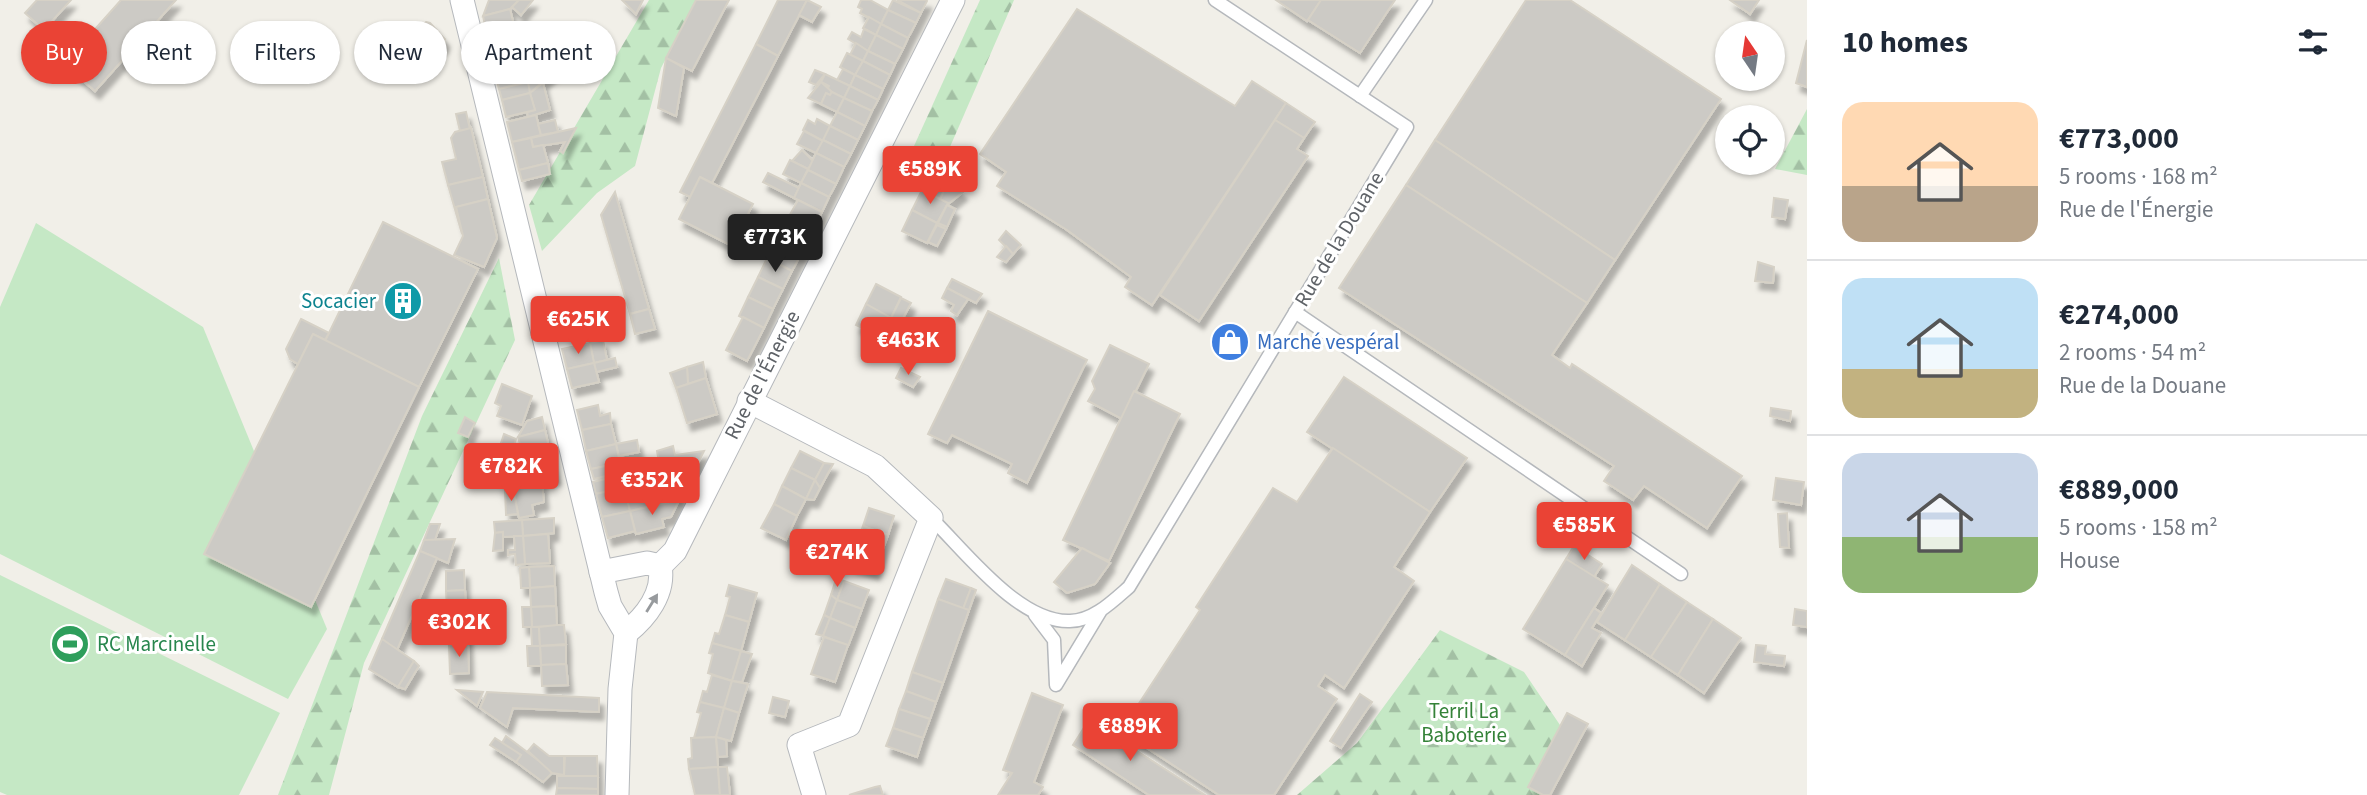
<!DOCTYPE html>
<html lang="en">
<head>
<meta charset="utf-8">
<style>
  :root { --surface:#fff; --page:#f6f6f7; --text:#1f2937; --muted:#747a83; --line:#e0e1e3; --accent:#ea4335 }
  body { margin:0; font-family:"Source Sans 3",sans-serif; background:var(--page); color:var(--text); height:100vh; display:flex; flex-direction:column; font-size:26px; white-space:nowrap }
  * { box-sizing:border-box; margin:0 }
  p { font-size:23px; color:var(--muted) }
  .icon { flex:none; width:38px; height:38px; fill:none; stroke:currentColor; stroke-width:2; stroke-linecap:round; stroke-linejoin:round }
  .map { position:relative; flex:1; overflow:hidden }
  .side { display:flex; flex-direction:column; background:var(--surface); width:560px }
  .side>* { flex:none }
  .banner { position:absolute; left:21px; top:21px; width:665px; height:63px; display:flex; gap:14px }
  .needle { width:46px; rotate:347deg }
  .controls { position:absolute; left:1715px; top:21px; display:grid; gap:14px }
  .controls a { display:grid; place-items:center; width:70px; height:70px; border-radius:50%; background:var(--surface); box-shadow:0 2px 5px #0004; font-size:35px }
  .price { position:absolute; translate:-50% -60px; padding:0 16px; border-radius:7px; background:var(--accent); color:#fff; font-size:23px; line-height:46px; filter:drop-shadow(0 2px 4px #0008) }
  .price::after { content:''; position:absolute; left:50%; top:42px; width:21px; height:16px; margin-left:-10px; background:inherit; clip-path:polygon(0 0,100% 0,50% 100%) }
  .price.active { background:#222; color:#fff }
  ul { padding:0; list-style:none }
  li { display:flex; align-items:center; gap:21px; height:175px; padding:0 35px }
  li+li { border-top:2px solid var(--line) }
  li span { display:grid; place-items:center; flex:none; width:196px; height:140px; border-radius:21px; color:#555 }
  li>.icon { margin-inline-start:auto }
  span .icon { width:84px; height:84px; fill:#fffc; stroke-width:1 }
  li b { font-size:30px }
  h2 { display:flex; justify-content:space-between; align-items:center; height:84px; padding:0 35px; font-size:30px }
  .pill { padding:0 24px; border-radius:32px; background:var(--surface); box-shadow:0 2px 5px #0004; font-size:24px; line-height:63px }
  .pill.active { background:var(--accent); color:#fff }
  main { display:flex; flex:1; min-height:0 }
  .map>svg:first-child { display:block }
  .grass { fill:#c5e8c5 }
  .forest { fill:url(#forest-firs) }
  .building { fill:#cccac5; stroke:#d6d1c6; stroke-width:2; filter:url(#shadow) }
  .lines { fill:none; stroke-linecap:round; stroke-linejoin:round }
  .service-casing { stroke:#b5b8bc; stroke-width:15 }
  .minor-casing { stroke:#b5b8bc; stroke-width:25 }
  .service { stroke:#fff; stroke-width:12 }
  .minor { stroke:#fff; stroke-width:23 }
  .oneway { fill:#979a9d }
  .labels { text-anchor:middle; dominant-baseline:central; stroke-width:6; stroke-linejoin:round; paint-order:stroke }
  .street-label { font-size:21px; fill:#5f6368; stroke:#fff }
  .culture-label { font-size:21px; fill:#0d838f; stroke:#fff; text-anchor:end }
  .shop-label { font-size:21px; fill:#366cbe; stroke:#fff; text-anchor:start }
  .leisure-label { font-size:21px; fill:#27864d; stroke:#fff; text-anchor:start }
  .park-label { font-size:21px; fill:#348238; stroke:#fff }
</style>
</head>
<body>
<main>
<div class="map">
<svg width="1807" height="795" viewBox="0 0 1807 795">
  <defs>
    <pattern id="forest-firs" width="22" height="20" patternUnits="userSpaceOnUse" patternTransform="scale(1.75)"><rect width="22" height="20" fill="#c5e8c5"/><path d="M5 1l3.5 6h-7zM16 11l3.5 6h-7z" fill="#a3c0a4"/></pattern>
    <filter id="shadow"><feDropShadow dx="4.5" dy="8" stdDeviation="2" flood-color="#0004"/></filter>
  </defs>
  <rect width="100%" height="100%" fill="#f1efe8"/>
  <g class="grass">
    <polygon points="36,223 203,327 327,629 288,699 0,554 0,307"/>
    <polygon points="0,575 280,713 239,795 7,795 0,792"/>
  </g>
  <g class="forest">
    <polygon points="649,0 696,0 661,68 635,166 597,193 542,251 529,205"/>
    <polygon points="980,0 1014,0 943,163 914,146"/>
    <polygon points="1807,109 1807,175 1775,169"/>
    <polygon points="499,258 515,340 364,663 329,795 278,795 422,416"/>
    <polygon points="1440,630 1524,672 1560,725 1542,795 1297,795 1357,743"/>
  </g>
  <g class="building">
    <polygon points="37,0 71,0 44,30 25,13"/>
    <polygon points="121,0 176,0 95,91 64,64"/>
    <polygon points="489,0 519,0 510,9 483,16"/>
    <polygon points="519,0 533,0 521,15 512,7"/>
    <polygon points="622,0 643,0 636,14"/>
    <polygon points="696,0 729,0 692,71 666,58"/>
    <polygon points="778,0 807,0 778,56 756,44"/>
    <polygon points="807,0 821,7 812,22 799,15"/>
    <polygon points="861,0 870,0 888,10 881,24 860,13 862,9 858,7"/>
    <polygon points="893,0 921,13 916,23 888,10"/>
    <polygon points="897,0 926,0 927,1 921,13"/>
    <polygon points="1276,0 1321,0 1307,21"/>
    <polygon points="1321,0 1395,0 1360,53 1308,20"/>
    <polygon points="1526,0 1570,0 1721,99 1615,260 1435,140"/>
    <polygon points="1730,0 1759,0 1750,14"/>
    <polygon points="510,9 518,42 490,49 483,16"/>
    <polygon points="1077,9 1235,106 1252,81 1286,103 1152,305 1125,287 1131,277 1067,230 997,186 1006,172 980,154"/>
    <polygon points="888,10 916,23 908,38 881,24"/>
    <polygon points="869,17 881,24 876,35 863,28"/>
    <polygon points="426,22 430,23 445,39 444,44 415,70 397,49"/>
    <polygon points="881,24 908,38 903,49 876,35"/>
    <polygon points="531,27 543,36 531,51 521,54 518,42"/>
    <polygon points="864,29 876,35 868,51 848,39 852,32 861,37"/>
    <polygon points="374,33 383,41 376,50 366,41"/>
    <polygon points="876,35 903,49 895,64 868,51"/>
    <polygon points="559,39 574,54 564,63 556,53 545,64 539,58"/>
    <polygon points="540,40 549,49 539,58 545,64 556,53 564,63 530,93 521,54 531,51"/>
    <polygon points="1807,40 1807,87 1796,83"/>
    <polygon points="518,42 521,55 492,61 490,49"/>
    <polygon points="856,43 868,51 863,61 850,55"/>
    <polygon points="756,44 778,56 712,183 700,177 690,197 680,192"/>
    <polygon points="868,51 895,64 890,75 863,61"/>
    <polygon points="847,53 863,61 855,75 840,67"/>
    <polygon points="521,55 525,70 496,77 492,61"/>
    <polygon points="666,58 684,68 676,116 658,108"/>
    <polygon points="863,61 890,75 883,89 855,75"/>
    <polygon points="843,69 855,75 850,86 837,80"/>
    <polygon points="525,70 528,82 499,89 496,77"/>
    <polygon points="815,70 825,74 816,85 809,82"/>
    <polygon points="825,74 850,86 844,98 827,90 829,86 821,82"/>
    <polygon points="855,75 883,89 878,100 850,86"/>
    <polygon points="528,82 530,93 502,100 499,89"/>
    <polygon points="821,82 832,92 830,95 826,93 821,104 808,98"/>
    <polygon points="543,83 550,110 528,117 527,112 535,110 530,93"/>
    <polygon points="850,86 878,100 872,111 844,98"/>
    <polygon points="832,92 844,98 837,112 821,104 826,93 830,95"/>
    <polygon points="530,93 535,110 506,117 502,100"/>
    <polygon points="844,98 872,111 865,126 837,112"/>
    <polygon points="1286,103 1315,122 1304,138 1275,120"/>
    <polygon points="466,112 470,129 460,131 456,114"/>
    <polygon points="837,112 865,126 858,140 830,126"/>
    <polygon points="536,115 541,135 512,142 507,122"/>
    <polygon points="817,119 830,126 823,141 803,130 808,120 815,124"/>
    <polygon points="555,120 558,132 541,135 538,124"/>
    <polygon points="1275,120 1304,138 1297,149 1308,156 1199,321 1160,295"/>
    <polygon points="830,126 858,140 851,154 823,140"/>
    <polygon points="471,128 483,177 448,185 442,162 456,159 451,138 455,132"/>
    <polygon points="576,128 563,153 560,151 565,142 533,147 531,138"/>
    <polygon points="804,131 823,141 816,153 797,144"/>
    <polygon points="531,138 533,147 543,145 548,163 519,170 512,142"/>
    <polygon points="823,140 851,154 844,167 816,153"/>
    <polygon points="1435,140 1615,260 1587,303 1406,185"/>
    <polygon points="802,150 813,161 808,169 792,161"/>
    <polygon points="816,153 844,167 836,184 808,170"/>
    <polygon points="790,160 808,169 801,183 783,174"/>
    <polygon points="548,163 550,174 522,181 519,170"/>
    <polygon points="933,167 949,180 940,199 922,190"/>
    <polygon points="808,170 836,184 829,197 801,183"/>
    <polygon points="768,173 799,188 794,198 763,182"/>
    <polygon points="483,177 497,239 488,199 456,207 462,234 448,185"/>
    <polygon points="700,177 753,204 732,246 679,219"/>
    <polygon points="949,180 963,192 947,205 940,199"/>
    <polygon points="801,183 829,197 822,212 794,198"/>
    <polygon points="1406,185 1587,303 1552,355 1570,368 1572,364 1742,476 1707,528 1644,486 1633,500 1604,481 1614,466 1339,288"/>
    <polygon points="922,190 948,203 937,223 912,210"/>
    <polygon points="615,192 649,309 630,314 601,215"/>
    <polygon points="1774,198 1788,200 1785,219 1772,217"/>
    <polygon points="488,199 497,238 484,267 454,255 463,236 456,207"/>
    <polygon points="798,200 822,212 812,232 787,220"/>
    <polygon points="947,205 955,209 947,227 938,223"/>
    <polygon points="912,210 937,223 927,243 902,231"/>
    <polygon points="788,220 812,232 802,252 777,239"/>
    <polygon points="383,222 478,269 419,387 325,341"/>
    <polygon points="937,225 946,229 937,246 928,242"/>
    <polygon points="1006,231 1021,245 1013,254 999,240"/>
    <polygon points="771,236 777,239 767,258 762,255"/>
    <polygon points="777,239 802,252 792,271 767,258"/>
    <polygon points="1006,246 1013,254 1006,262 997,257"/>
    <polygon points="767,258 792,271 783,289 758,277"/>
    <polygon points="1758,262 1774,267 1773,283 1755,281"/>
    <polygon points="758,277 783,289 773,309 748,297"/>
    <polygon points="952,279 982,294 976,303 964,297 947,288"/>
    <polygon points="876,284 901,297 891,318 866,304"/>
    <polygon points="947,288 968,299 957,315 951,311 954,305 942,298"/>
    <polygon points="748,297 773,309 764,328 739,316"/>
    <polygon points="901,298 911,303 901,322 891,318"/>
    <polygon points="866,304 891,318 881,337 856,325"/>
    <polygon points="649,309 655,329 635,334 630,314"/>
    <polygon points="988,311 1087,360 1027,483 1008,473 1012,464 952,435 947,443 928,434"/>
    <polygon points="743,317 764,328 747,361 726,350"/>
    <polygon points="891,318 898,321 888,339 882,336"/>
    <polygon points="301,319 329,333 325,340 313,334 298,364 290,359 286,349"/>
    <polygon points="313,334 419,387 311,607 204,554"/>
    <polygon points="603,340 607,360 594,363 590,343"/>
    <polygon points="590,343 594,363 567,369 562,349"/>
    <polygon points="1110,345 1149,364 1122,419 1088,401 1095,389 1092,381"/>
    <polygon points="615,358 617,367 596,372 594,363"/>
    <polygon points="703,362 706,378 688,384 687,367"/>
    <polygon points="594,363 599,382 572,388 567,369"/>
    <polygon points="687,367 688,384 676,388 670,373"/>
    <polygon points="901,368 920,377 913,387 896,378"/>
    <polygon points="1344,377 1467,458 1430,512 1307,432"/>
    <polygon points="706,378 717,414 687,423 676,388"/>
    <polygon points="502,384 532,396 522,425 497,416 501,406 495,403"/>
    <polygon points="1134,391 1180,414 1109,561 1063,540"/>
    <polygon points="598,405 600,416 610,413 611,424 582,430 577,410"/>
    <polygon points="1771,408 1791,411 1790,421 1770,416"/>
    <polygon points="465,417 475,423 468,437 458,433"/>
    <polygon points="542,417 545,430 518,437 527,421"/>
    <polygon points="611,424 616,444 586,451 582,430"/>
    <polygon points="545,430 552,461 525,464 518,437"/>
    <polygon points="504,434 516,439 511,454 499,449"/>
    <polygon points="637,440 639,452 619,456 616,444"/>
    <polygon points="616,444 620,463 591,469 586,451"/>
    <polygon points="673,446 675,455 704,451 689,481 663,486 657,451"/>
    <polygon points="1333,448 1430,512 1394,567 1414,581 1344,688 1325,675 1318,686 1337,699 1274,795 1219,795 1121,731 1200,610 1196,607 1273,488 1297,502"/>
    <polygon points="800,451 824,463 815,480 791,468"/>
    <polygon points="546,461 552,461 556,477 527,482 523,464"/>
    <polygon points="620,463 622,472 594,479 591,469"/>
    <polygon points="824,463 833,464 820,488 815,480"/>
    <polygon points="523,464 525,474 502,478 501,473 496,473 496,469"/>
    <polygon points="791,468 815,480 806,499 782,486"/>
    <polygon points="525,474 526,486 513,488 512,476"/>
    <polygon points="622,475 625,487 596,494 593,482"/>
    <polygon points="628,475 629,479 638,477 642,491 627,494 623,477"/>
    <polygon points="1776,478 1804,482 1801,505 1773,500"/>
    <polygon points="815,480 820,488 814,500 806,499"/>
    <polygon points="542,483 544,502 532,505 534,515 519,518 513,488"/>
    <polygon points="782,486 806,499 797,516 774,504"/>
    <polygon points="625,487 630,511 602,517 596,494"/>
    <polygon points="513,488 518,514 506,515 505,490"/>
    <polygon points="655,488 657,497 652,498 654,505 630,511 626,494"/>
    <polygon points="680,492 679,500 654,505 652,498"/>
    <polygon points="679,500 671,517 662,519 664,527 636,534 630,511"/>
    <polygon points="774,504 797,516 786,540 761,528"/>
    <polygon points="869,508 894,516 888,535 863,526"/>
    <polygon points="630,511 635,531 608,538 602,517"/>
    <polygon points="1787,513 1789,548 1780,547 1778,514"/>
    <polygon points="554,518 554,533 523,536 522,520"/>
    <polygon points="522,520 523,536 503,537 503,532 495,533 494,522"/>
    <polygon points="430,524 440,524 435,540 424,540"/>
    <polygon points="863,526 888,535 881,554 856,545"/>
    <polygon points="503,532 503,550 493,551 495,533"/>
    <polygon points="548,534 550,563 525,564 523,536"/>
    <polygon points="514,536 523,536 525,564 516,565 515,554 508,555 508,550 515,550"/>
    <polygon points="455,539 448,563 420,551 424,540"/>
    <polygon points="856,545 881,554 875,572 850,564"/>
    <polygon points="1574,546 1602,564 1594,577 1566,559"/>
    <polygon points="1082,548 1110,563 1095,584 1067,593 1054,582"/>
    <polygon points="420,551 437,558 397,650 382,639"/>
    <polygon points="1566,559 1608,585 1565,655 1523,629"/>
    <polygon points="1632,565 1660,584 1625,640 1597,622"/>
    <polygon points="554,566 555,586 530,588 529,567"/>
    <polygon points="529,567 530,588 521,588 520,568"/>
    <polygon points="464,570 465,590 446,591 446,571"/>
    <polygon points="836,579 844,581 837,600 831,595"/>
    <polygon points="946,579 971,588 963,609 938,599"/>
    <polygon points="844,581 869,590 862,609 837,600"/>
    <polygon points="1660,584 1687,602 1651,657 1625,640"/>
    <polygon points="729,585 757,593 749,622 725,615 730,597 726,596"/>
    <polygon points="555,586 556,606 531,607 530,588"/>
    <polygon points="971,588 976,590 969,610 963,609"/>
    <polygon points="465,590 466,608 447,609 446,591"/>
    <polygon points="831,595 837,600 830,618 824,615"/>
    <polygon points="938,599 969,610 943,683 912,672"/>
    <polygon points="837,600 862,609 855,628 830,618"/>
    <polygon points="1687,602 1713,619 1678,675 1651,657"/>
    <polygon points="556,606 557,626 532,627 531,607"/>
    <polygon points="522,607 531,607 532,627 539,627 540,646 532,646 531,627 523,627"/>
    <polygon points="466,608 467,627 448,627 447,609"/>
    <polygon points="1594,608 1601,613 1592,628 1601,633 1582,666 1565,655"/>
    <polygon points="1795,609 1807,611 1807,627 1793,625"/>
    <polygon points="725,615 749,622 741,651 712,643 715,633 719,634"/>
    <polygon points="824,615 830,618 823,636 816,634"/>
    <polygon points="830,618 855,628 848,646 823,636"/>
    <polygon points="1713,619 1741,638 1704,693 1678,675"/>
    <polygon points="557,625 564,625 566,644 540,646 539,627"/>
    <polygon points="448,627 467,627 468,644 449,645"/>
    <polygon points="824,637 848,645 835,682 811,674"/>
    <polygon points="382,639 414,661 398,687 369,669"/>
    <polygon points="712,643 741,651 732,681 708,673 713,654 709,653"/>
    <polygon points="468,644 469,673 450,674 449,645"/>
    <polygon points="566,645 566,664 541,665 540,646"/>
    <polygon points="1756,645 1766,646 1765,654 1785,656 1784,666 1754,662"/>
    <polygon points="527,646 540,646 541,666 528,666"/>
    <polygon points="741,651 752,654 742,682 732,681"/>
    <polygon points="414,661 419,666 405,689 398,687"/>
    <polygon points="566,664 568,685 542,686 541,665"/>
    <polygon points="912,672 943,683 936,702 906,691"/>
    <polygon points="712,675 732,681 724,708 700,702 703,691 707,692"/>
    <polygon points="732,681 748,684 739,713 724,708"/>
    <polygon points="457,690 483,692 477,706"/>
    <polygon points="906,691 936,702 930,719 899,709"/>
    <polygon points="487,692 599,698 599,712 513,708 507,727 480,708"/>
    <polygon points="1032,693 1063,705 1034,782 1043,787 1038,795 998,795 1012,773 1003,770"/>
    <polygon points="1360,694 1372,702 1341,748 1330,741"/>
    <polygon points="773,697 789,701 785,717 769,713"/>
    <polygon points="700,702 724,708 716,737 694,738 701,713 697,712"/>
    <polygon points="724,708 739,713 731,741 716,737"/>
    <polygon points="899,709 930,719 923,738 893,728"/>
    <polygon points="1567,713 1588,724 1550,795 1543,795 1528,787"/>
    <polygon points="1089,720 1205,795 1149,795 1073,745"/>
    <polygon points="893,728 923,738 917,757 886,746"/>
    <polygon points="506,736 547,767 552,773 543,782 516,762 521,755 502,743"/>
    <polygon points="716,737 718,767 689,769 688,759 692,758 691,738"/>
    <polygon points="716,737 726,740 727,756 718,757"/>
    <polygon points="495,738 521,755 516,762 490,745"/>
    <polygon points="534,744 549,756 564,756 564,775 552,773 528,751"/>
    <polygon points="565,756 597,756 598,777 564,776"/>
    <polygon points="718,767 720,795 695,795 689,769"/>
    <polygon points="718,767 727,767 730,795 720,795"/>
    <polygon points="557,776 598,776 598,789 557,788"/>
    <polygon points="880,786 883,795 849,795 875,787"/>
    <polygon points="557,788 598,789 598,795 556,795"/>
  </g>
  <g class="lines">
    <defs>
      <g id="service">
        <polyline points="1360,96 1426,0"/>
        <polyline points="1295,312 1681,574"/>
        <path d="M931,518c34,33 88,105 139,103 23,0 43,-20 59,-34l278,-460 -192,-127"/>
        <polyline points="1035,615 1054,640 1056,685 1100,612"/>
      </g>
      <g id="minor">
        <polyline points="462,0 606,592 610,606 626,633 620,689 617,795"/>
        <polyline points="749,401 875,466 931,518 849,725 799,745 814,795"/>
        <polyline points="660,566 675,551 953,0"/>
        <polyline points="601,572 647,563 660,566"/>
        <path d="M626,633c20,-16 39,-40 34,-67"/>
      </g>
    </defs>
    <use href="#service" class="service-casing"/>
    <use href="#minor" class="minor-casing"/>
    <use href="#service" class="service"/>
    <use href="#minor" class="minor"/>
  </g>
  <defs><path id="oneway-solid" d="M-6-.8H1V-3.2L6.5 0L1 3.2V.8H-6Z" transform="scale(1.75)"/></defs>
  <use class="oneway" href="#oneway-solid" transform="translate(652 603) rotate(-58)"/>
  <defs>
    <symbol id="building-disc" viewBox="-11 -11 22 22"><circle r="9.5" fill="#0f9aa8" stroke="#fff"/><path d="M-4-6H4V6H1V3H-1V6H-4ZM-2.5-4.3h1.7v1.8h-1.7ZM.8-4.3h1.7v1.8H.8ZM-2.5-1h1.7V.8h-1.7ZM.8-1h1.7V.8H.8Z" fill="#fff"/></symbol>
    <symbol id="shop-disc" viewBox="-11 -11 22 22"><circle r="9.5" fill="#3f7fe0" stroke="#fff"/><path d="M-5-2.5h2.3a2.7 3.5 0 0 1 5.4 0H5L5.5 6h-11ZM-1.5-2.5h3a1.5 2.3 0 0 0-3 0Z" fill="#fff"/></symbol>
    <symbol id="stadium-disc" viewBox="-11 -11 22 22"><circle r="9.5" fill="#2e9e5b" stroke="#fff"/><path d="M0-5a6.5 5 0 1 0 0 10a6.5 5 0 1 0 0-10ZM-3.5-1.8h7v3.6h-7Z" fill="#fff"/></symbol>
  </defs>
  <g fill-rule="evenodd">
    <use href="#building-disc" x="381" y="279" width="44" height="44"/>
    <use href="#shop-disc" x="1208" y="320" width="44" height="44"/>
    <use href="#stadium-disc" x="48" y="622" width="44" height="44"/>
  </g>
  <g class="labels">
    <g class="street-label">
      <text transform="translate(1339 239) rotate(-59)">Rue de la Douane</text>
      <text transform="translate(762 375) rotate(-63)">Rue de l'Énergie</text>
    </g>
    <g class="culture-label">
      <text x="376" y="301">Socacier</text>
    </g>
    <g class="shop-label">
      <text x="1257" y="342">Marché vespéral</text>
    </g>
    <g class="leisure-label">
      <text x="97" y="644">RC Marcinelle</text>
    </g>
    <g class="park-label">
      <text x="1464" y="711">Terril La<tspan x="1464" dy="24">Baboterie</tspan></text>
    </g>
  </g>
</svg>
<div class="controls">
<a><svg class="needle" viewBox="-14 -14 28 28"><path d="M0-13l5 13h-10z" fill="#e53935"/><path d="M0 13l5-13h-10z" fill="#747a83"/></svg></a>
<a><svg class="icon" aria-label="locate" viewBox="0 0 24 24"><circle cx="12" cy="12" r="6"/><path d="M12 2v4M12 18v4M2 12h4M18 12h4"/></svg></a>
</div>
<b class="price" style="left:930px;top:206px">€589K</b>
<b class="price active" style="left:775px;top:274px">€773K</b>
<b class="price" style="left:578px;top:356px">€625K</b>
<b class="price" style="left:908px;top:377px">€463K</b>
<b class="price" style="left:511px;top:503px">€782K</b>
<b class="price" style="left:652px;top:517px">€352K</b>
<b class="price" style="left:1584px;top:562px">€585K</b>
<b class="price" style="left:837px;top:589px">€274K</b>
<b class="price" style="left:459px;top:659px">€302K</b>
<b class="price" style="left:1130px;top:763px">€889K</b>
<div class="banner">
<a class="pill active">Buy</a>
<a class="pill">Rent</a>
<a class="pill">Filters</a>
<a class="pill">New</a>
<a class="pill">Apartment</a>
</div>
</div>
<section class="side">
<h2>10 homes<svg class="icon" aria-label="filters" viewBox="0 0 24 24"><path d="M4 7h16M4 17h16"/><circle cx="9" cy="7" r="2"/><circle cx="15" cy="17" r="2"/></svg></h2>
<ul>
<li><span style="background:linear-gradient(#ffd9b3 60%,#b9a48a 0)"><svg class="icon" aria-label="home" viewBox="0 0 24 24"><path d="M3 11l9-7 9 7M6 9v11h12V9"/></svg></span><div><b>€773,000</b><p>5 rooms · 168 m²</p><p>Rue de l'Énergie</p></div></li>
<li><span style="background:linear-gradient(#bfe0f5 65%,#c2b280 0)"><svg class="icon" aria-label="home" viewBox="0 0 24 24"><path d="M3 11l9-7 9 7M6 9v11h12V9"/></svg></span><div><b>€274,000</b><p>2 rooms · 54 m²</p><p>Rue de la Douane</p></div></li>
<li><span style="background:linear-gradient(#c9d6e8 60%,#8fb573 0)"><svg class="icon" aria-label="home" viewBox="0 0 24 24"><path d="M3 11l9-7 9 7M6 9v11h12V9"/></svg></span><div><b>€889,000</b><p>5 rooms · 158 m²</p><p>House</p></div></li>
</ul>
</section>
</main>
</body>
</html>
